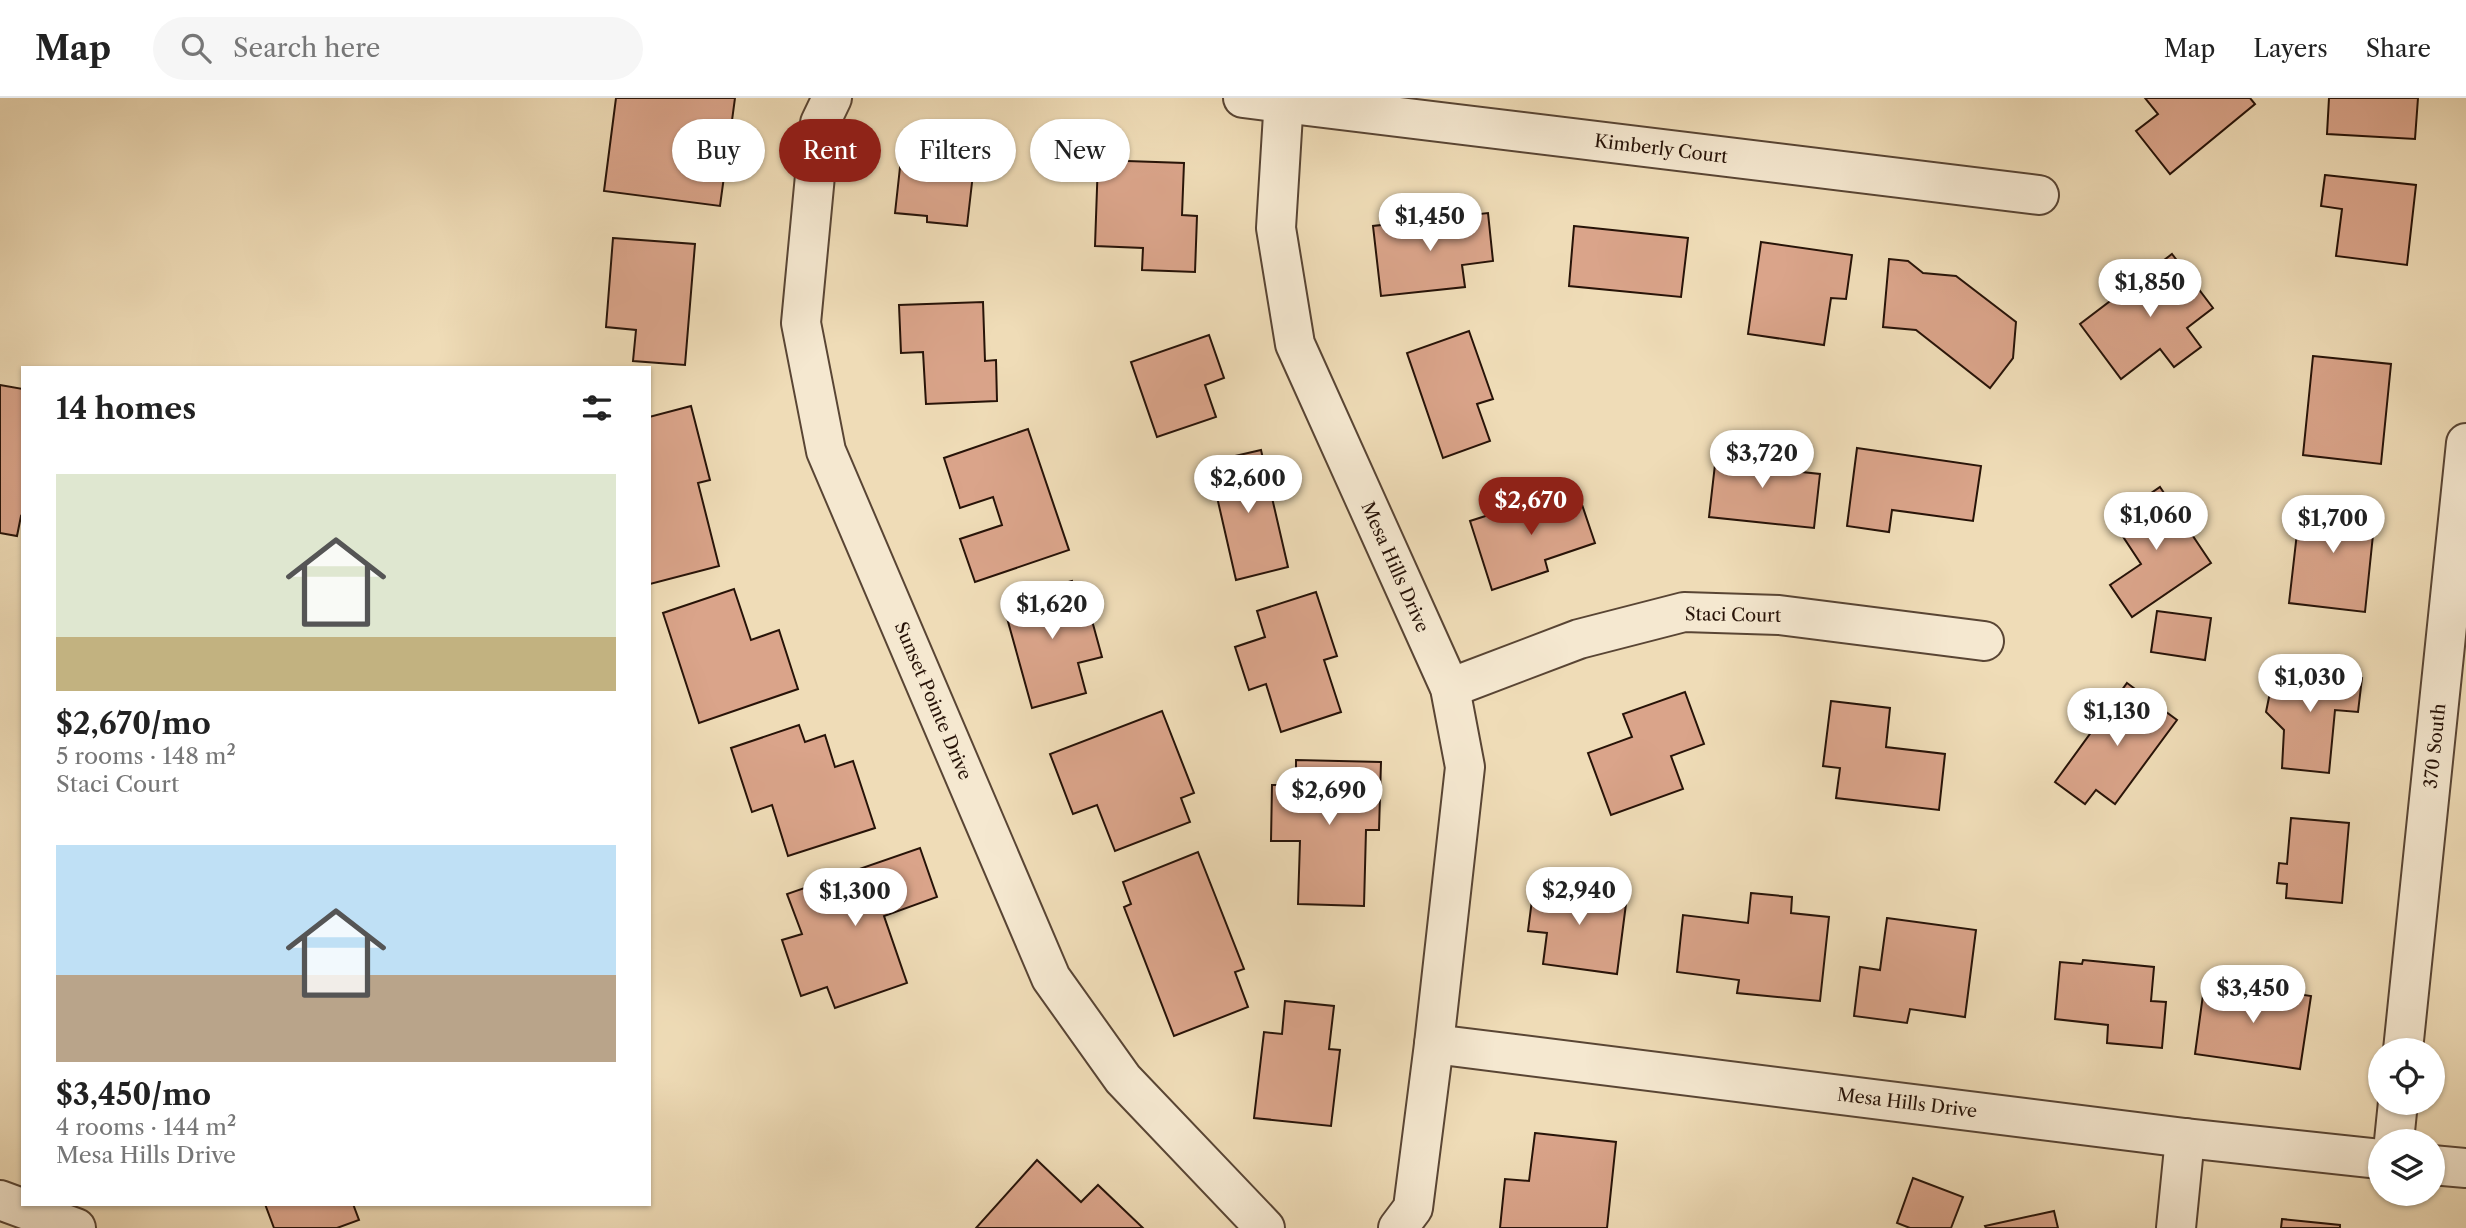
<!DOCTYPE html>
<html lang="en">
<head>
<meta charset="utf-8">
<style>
  :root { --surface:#fff; --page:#f6f6f6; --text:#222; --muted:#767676; --line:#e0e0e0; --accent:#8f2418 }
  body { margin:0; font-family:"Libre Caslon Text",serif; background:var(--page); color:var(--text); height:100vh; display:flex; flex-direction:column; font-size:26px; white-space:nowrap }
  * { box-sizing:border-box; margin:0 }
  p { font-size:23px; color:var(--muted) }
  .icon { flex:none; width:38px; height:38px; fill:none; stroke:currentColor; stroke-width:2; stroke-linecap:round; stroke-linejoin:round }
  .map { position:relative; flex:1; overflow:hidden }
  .details { position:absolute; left:21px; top:268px; width:630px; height:840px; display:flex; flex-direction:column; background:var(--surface); border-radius:0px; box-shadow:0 2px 5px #0004 }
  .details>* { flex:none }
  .guide { position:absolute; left:672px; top:21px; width:665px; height:63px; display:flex; gap:14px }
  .buttons { position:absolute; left:2368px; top:940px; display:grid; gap:14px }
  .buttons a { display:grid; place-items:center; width:77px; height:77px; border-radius:50%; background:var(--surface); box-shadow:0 2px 5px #0004; font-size:35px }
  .price { position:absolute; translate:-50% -60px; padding:0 16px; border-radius:24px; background:#fff; color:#222; font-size:23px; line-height:46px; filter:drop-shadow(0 2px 4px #0008) }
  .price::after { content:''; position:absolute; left:50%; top:42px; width:21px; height:16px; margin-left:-10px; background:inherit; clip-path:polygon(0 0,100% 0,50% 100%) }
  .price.current { background:var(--accent); color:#fff }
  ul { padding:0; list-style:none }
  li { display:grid; align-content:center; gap:14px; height:371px; padding:0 35px }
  li span { display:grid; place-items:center; height:217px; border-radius:0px; color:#555 }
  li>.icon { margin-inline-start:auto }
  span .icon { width:126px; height:126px; fill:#fffc; stroke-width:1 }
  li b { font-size:30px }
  h2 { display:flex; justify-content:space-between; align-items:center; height:84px; padding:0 35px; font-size:30px }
  .pill { padding:0 24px; border-radius:32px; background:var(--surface); box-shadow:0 2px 5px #0004; font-size:24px; line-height:63px }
  .pill.current { background:var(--accent); color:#fff }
  header { display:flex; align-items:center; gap:42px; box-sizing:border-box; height:98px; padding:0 35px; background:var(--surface); border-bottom:2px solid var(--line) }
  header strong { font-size:33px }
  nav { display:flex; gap:38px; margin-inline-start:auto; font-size:24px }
  .search { width:490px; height:63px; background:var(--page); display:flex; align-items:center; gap:18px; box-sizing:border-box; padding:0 24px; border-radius:38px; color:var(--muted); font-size:26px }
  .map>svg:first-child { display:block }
  .building { fill:#daa48a; stroke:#271308; stroke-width:2 }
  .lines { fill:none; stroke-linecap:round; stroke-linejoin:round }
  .street-casing { stroke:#594534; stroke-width:42 }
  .street { stroke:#f5e8d0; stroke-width:38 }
  .labels { text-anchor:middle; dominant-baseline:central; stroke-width:7; stroke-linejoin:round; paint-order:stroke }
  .street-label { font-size:18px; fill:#271308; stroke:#f5e8d0 }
</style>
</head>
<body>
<header>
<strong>Map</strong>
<div class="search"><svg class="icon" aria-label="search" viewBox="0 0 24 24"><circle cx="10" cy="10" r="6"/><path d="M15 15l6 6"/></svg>Search here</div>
<nav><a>Map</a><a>Layers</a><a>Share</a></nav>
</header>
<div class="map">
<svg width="2466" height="1130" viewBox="0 0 2466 1130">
  <rect width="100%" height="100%" fill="#efdcb7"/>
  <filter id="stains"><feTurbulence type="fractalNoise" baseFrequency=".00286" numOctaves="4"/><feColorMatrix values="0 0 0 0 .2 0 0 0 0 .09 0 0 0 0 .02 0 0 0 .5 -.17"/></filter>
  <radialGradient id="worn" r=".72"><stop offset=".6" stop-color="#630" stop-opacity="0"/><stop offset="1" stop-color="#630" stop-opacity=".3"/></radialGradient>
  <g class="building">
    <polygon points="616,0 735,0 731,30 693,25 689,59 726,64 720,108 604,93"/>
    <polygon points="2145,0 2250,0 2255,6 2170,76 2136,33 2158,16"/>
    <polygon points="2329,0 2418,0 2415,41 2327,36"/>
    <polygon points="903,42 976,50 967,128 927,124 927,118 895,115"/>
    <polygon points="1098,62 1184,65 1182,117 1197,118 1195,174 1142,172 1143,150 1095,148"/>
    <polygon points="2325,77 2416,87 2407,167 2336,158 2342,111 2321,108"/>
    <polygon points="1488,115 1493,163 1462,167 1465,189 1381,198 1373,128"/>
    <polygon points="1574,128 1688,140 1681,199 1569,188"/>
    <polygon points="613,140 695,146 685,267 633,263 636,232 606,229"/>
    <polygon points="1761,144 1852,157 1846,201 1831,200 1824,247 1748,236"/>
    <polygon points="2172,156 2213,210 2187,230 2201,249 2174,269 2160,251 2121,281 2080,226"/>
    <polygon points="1889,161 1908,163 1923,175 1956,178 2016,224 2013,260 1990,290 1916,232 1883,229"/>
    <polygon points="983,204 985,263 996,262 997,303 926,306 923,254 901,255 899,207"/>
    <polygon points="1469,233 1493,301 1477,306 1490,343 1443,360 1407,255"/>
    <polygon points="1209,237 1224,280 1205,287 1216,319 1157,339 1131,264"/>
    <polygon points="2313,258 2391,266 2381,366 2303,357"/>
    <polygon points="0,287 23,291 23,419 21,418 17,438 0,435"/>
    <polygon points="691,308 710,382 698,385 719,468 650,486 649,319"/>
    <polygon points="1028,331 1069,452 975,484 960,441 1002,427 993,399 960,410 944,360"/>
    <polygon points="1717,349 1775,356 1774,371 1820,376 1814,430 1709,419"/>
    <polygon points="1857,350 1981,368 1973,423 1892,412 1889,434 1847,428"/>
    <polygon points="1261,352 1288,469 1236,482 1209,364"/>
    <polygon points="1576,389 1595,445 1545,462 1548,473 1492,492 1470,423"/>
    <polygon points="2160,389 2211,465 2132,519 2110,487 2141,466 2112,422"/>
    <polygon points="2301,400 2376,408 2365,514 2289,505"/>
    <polygon points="1072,483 1077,500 1085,497 1102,559 1078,565 1086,595 1032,610 1002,502"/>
    <polygon points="734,491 751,542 779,532 798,591 699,625 663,515"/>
    <polygon points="1316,494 1337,558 1324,562 1341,614 1281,634 1266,586 1249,592 1235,549 1265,539 1257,513"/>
    <polygon points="2157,513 2211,520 2205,562 2151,554"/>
    <polygon points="2275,570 2362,580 2358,614 2335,612 2329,675 2282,670 2284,632 2266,614"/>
    <polygon points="2127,585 2177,622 2115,706 2096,692 2085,706 2055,684"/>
    <polygon points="1685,594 1704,646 1671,658 1683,691 1611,717 1588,655 1632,639 1623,616"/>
    <polygon points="1831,603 1890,610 1886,649 1945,656 1939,712 1836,700 1840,670 1823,668"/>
    <polygon points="1162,613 1194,695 1181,700 1190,724 1115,753 1097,707 1073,716 1050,656"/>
    <polygon points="799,627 805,644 825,637 835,669 853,663 875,730 788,758 772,707 752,714 731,650"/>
    <polygon points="1296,662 1381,664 1379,732 1366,732 1364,808 1298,806 1300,743 1271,743 1272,687 1296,687"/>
    <polygon points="2291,720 2349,725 2342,805 2286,800 2287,786 2277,785 2279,765 2287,766"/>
    <polygon points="920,750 937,799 884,818 907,885 835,910 827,889 801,898 782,842 802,836 787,796"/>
    <polygon points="1198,754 1244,871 1235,874 1248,909 1174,938 1124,809 1131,806 1123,784"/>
    <polygon points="1534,786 1627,798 1617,876 1543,866 1547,835 1528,833"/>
    <polygon points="1751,795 1792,799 1791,815 1829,819 1820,903 1737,895 1739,882 1677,874 1683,817 1748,825"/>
    <polygon points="1887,820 1976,832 1965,919 1910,911 1907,925 1854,918 1860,869 1880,872"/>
    <polygon points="2083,862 2154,869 2151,903 2166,904 2162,950 2107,945 2108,927 2055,921 2060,864 2082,866"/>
    <polygon points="2205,882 2311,898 2300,971 2195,956"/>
    <polygon points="1285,903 1334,908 1329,951 1340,952 1331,1028 1254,1020 1264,934 1282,936"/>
    <polygon points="1535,1035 1616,1044 1607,1130 1500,1130 1505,1081 1529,1083"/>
    <polygon points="1037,1062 1081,1104 1098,1087 1143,1130 976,1130"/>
    <polygon points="1913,1080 1963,1099 1951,1130 1910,1130 1897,1125"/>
    <polygon points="265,1106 353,1106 359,1122 337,1130 274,1130"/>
    <polygon points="2054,1113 2058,1130 1986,1130 1985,1128"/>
    <polygon points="2282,1121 2340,1127 2340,1130 2281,1130"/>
  </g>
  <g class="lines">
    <defs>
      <g id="street">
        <polyline points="832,0 820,25 801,225 826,353 1051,880 1123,981 1265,1130"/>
        <polyline points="1243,0 2039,97"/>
        <polyline points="1284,0 1276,130 1295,246 1450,590 1465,669 1434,946 1413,1110 1398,1130"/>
        <polyline points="1450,590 1579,541 1684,514 1779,517 1984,543"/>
        <polyline points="1434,946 2185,1040 2380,1061"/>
        <polyline points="2403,952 2466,345"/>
        <polyline points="2394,1043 2398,1004"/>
        <polyline points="2432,1067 2466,1070"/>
        <polyline points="0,1102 76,1130"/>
        <polyline points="2176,1130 2185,1040"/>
      </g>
    </defs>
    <use href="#street" class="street-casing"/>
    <use href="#street" class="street"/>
  </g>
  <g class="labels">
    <g class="street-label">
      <text transform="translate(1661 51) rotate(7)">Kimberly Court</text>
      <text transform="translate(1395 469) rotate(66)">Mesa Hills Drive</text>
      <text transform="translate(1733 517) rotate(1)">Staci Court</text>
      <text transform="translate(933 603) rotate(67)">Sunset Pointe Drive</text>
      <text transform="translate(2435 648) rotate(-84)">370 South</text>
      <text transform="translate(1907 1005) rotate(7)">Mesa Hills Drive</text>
    </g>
  </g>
  <rect width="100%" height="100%" filter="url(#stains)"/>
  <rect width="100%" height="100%" fill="url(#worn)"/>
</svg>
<div class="buttons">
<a><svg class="icon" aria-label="locate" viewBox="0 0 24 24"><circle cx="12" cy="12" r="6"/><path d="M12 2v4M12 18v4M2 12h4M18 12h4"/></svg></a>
<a><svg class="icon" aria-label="layers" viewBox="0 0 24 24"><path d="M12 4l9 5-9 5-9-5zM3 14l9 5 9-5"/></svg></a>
</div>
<b class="price" style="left:1430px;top:155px">$1,450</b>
<b class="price" style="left:2150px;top:221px">$1,850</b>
<b class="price" style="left:1762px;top:392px">$3,720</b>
<b class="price" style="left:1248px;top:417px">$2,600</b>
<b class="price current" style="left:1531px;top:439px">$2,670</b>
<b class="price" style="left:2156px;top:454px">$1,060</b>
<b class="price" style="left:2333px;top:457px">$1,700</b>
<b class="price" style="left:1052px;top:543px">$1,620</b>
<b class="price" style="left:2310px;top:616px">$1,030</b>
<b class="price" style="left:2117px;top:650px">$1,130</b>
<b class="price" style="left:1329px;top:729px">$2,690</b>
<b class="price" style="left:1579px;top:829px">$2,940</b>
<b class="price" style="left:855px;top:830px">$1,300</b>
<b class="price" style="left:2253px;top:927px">$3,450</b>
<div class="guide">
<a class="pill">Buy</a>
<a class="pill current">Rent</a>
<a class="pill">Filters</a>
<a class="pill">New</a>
</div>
<section class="details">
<h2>14 homes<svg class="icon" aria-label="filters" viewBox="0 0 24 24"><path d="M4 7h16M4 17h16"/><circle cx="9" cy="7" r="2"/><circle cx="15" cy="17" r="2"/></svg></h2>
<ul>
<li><span style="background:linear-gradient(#dfe7d0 75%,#c2b280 0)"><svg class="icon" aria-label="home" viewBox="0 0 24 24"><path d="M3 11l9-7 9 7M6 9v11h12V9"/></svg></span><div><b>$2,670/mo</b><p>5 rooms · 148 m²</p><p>Staci Court</p></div></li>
<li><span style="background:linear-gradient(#bfe0f5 60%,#b9a48a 0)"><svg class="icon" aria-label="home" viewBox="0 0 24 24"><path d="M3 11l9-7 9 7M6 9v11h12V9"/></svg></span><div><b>$3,450/mo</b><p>4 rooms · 144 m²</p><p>Mesa Hills Drive</p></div></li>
</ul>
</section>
</div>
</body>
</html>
